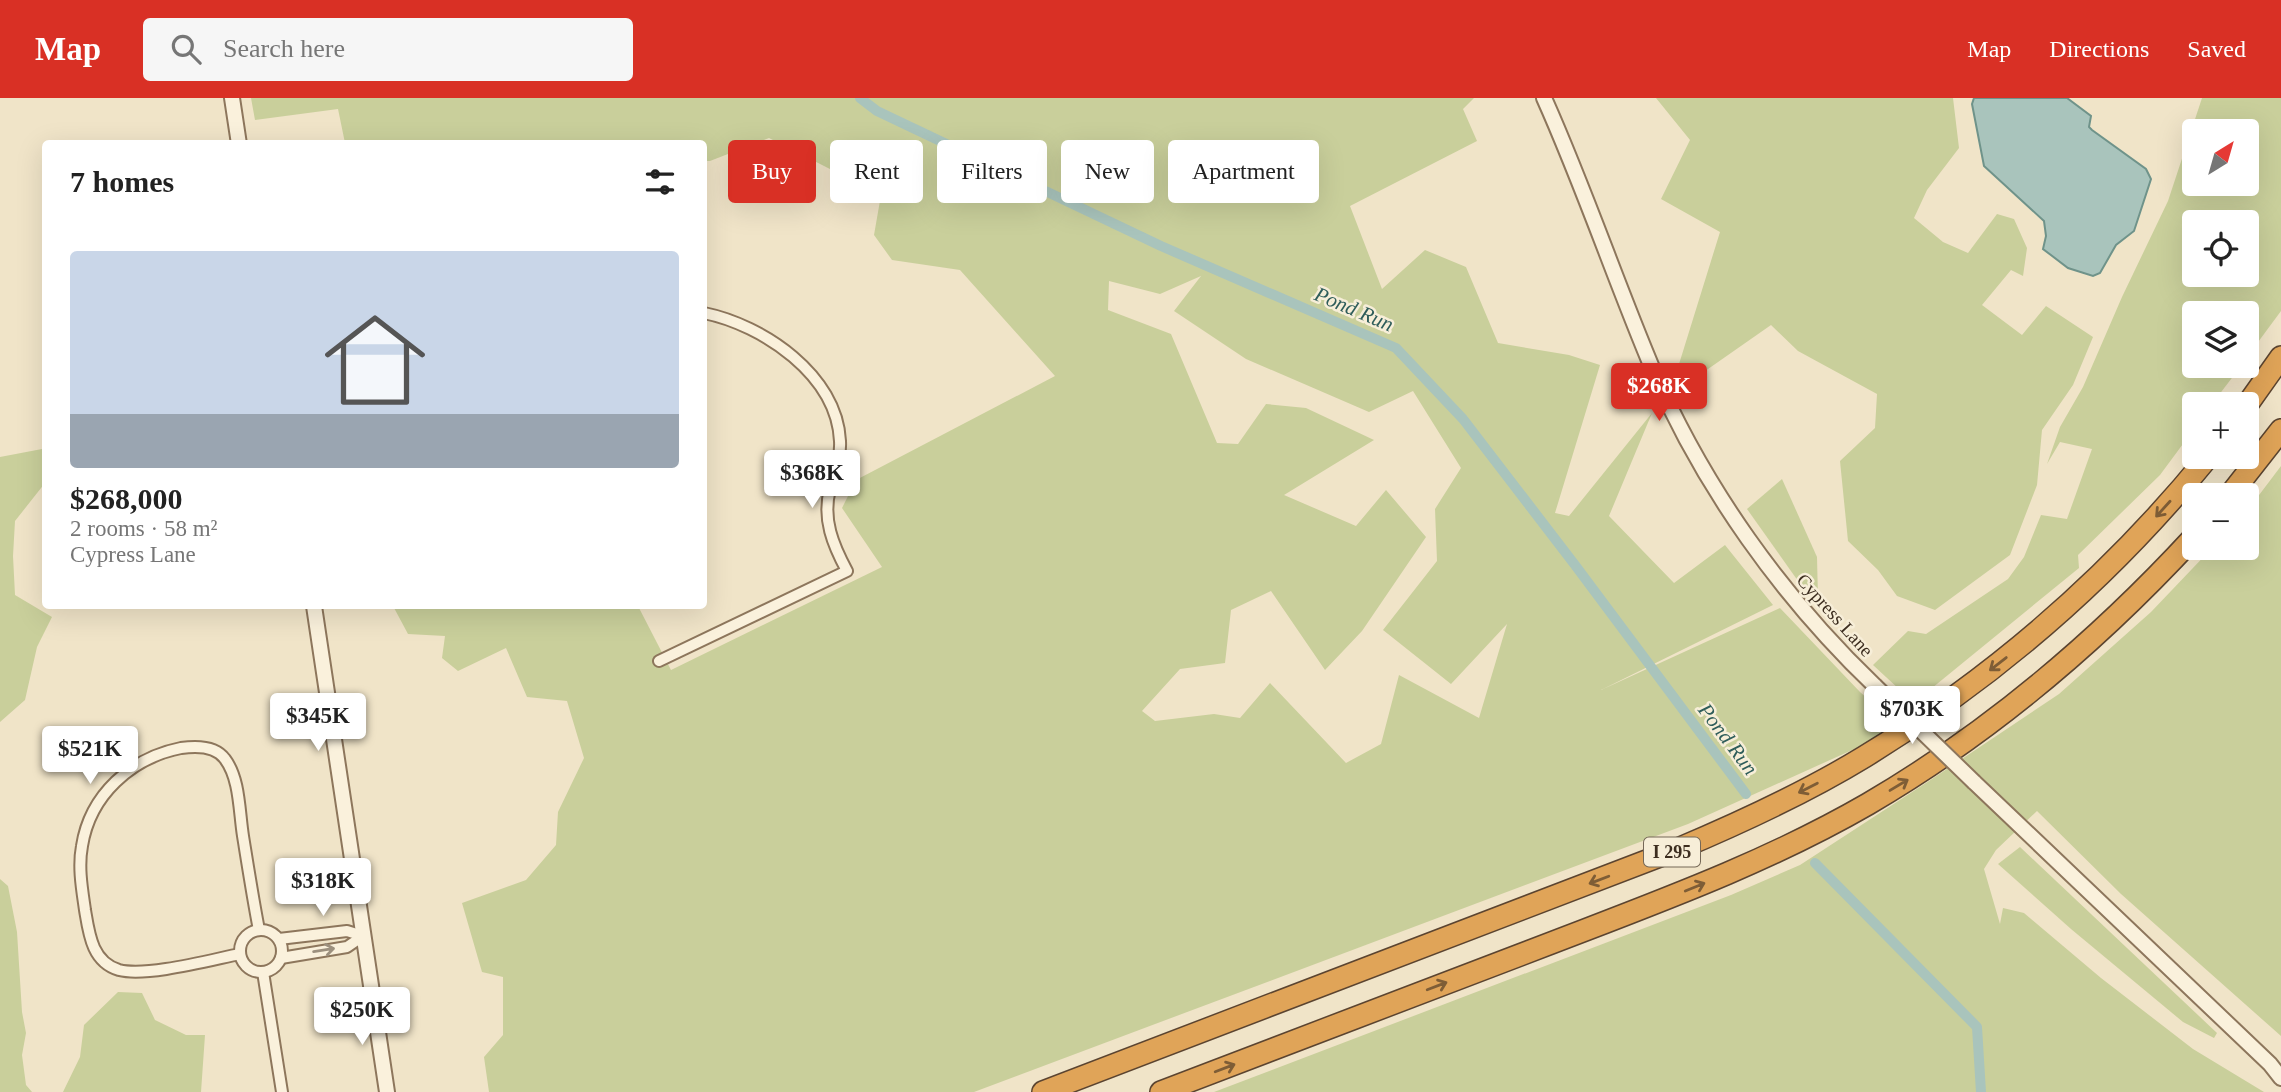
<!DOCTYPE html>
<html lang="en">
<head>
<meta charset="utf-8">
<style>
  :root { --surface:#fff; --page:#f6f6f6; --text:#222; --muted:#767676; --line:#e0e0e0; --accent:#d93025 }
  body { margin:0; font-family:Georgia,serif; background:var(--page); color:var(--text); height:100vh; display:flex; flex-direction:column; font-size:26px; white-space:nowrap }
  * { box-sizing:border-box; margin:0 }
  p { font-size:23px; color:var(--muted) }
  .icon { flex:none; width:38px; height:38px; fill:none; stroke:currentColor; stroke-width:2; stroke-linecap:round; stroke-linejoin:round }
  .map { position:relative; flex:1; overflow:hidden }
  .sheet { position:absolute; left:42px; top:42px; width:665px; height:469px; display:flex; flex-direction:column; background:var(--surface); border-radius:7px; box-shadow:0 7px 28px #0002 }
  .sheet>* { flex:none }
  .hud { position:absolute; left:728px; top:42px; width:665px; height:63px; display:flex; gap:14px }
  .needle { width:46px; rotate:37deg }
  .buttons { position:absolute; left:2182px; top:21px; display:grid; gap:14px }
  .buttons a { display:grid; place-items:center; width:77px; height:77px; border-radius:7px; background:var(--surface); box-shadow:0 7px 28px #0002; font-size:35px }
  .price { position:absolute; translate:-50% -60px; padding:0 16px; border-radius:7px; background:#fff; color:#222; font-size:23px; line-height:46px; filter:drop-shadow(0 2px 4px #0008) }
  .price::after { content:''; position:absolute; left:50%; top:42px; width:21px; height:16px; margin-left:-10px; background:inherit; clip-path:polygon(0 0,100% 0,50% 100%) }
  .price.active { background:var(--accent); color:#fff }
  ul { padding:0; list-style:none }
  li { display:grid; align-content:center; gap:14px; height:371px; padding:0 28px }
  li+li { border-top:2px solid var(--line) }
  li span { display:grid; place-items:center; height:217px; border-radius:7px; color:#555 }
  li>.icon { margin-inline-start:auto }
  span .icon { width:126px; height:126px; fill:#fffc; stroke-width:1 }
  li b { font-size:30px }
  h2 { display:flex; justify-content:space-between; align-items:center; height:84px; padding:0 28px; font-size:30px }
  .chip { padding:0 24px; border-radius:7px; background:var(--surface); box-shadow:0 7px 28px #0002; font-size:24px; line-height:63px }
  .chip.active { background:var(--accent); color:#fff }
  header { display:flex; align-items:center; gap:42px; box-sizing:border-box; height:98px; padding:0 35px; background:var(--accent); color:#fff }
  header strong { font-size:33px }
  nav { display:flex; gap:38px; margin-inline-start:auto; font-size:24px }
  .search { width:490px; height:63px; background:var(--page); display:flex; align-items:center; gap:18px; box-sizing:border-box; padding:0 24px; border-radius:7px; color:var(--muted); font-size:26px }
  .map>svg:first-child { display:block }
  .green { fill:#c9cf9b; fill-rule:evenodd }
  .water { fill:#a9c4bc; stroke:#6f938a; stroke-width:2 }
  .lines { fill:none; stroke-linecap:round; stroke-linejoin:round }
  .canal { stroke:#a9c4bc; stroke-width:10 }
  .minor-casing { stroke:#8d765c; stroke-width:14 }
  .tertiary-casing { stroke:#8d765c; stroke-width:18 }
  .motorway-casing { stroke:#5b4430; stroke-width:24 }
  .minor { stroke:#faf1dc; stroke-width:10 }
  .tertiary { stroke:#faf1dc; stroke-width:14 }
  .motorway { stroke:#e0a458; stroke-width:21 }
  .tertiary-bridge-casing { stroke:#8d765c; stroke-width:18; stroke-linecap:butt }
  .tertiary-bridge { stroke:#faf1dc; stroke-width:14 }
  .oneway { stroke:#7e5d36 }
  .oneway2 { stroke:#9c907e }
  .labels { text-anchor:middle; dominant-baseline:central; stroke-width:5; stroke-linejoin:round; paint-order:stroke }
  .shield { fill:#f7eed8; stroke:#756857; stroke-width:2 }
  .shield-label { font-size:18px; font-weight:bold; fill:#3d2e20 }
  .street-label { font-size:19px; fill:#3d2e20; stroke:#f7eed8 }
  .water-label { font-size:21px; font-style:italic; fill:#2f5d5a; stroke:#f7eed8 }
</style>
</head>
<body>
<header>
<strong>Map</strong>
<div class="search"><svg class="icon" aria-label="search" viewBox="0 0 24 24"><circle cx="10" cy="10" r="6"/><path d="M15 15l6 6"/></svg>Search here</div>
<nav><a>Map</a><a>Directions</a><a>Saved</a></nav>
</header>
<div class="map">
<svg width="2281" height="994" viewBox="0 0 2281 994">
  <rect width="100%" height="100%" fill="#f0e4c8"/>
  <g class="green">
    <path d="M251,0h1223l-11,11 14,32 -127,65 32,83 43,-39 41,17 32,76 71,12 31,10 -45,148 14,3 83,-103 -43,103 65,67 51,-38 48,60 -172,85 179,-82 80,84 41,36 -213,96 -714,268h-485l-5,-35 19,-22v-58l-21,-5 -20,-69 64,-23 30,-35 2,-33 26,-54 -17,-57 -40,-4 -21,-49 -48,23 -16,-13 3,-22 -37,-2 -15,-28h245l33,64 211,-103 -40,-59 14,-28 199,-104 -95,-106 -68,-10 -18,-25 7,-40 -112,-57 -59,23h-6v-17l-359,-1 -7,-34 -83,11zM1201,178l-27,35 72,48 123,53 44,-21 48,77 -26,41 2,52 -54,69 68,54 56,-60 -28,94 -80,-43 -18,69 -35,19 -76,-80 -30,35 -26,-4 -59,7 -13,-10 38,-42 45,-6 6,-53 40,-19 54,79 37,-39 64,-94 -40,-47 -30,36 -72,-31 90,-55 -68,-32 -40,-4 -28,40 -21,-1 -46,-109 -63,-24 1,-29 51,13z"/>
    <polygon points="1656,0 1953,0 1959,50 1927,92 1914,120 1943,144 1968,155 1997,116 2014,121 2027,150 2023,178 2011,172 1982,207 2022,237 2046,208 2093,239 2073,287 2042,332 2037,387 2010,457 1935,512 1897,498 1878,472 1848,443 1840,363 1875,330 1877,296 1798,253 1771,227 1678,292 1675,279 1720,134 1661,101 1690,42"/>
    <path d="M2202,0h79v213l-34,46v-44h-53v53h47l-29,38h-18v25l-34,46 -82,80 1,13 -158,129 -21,-7 -27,-25 35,-34 18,3 82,-55 16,-22 17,-42 26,4 25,-70 -32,-7 -13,22 13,-37 23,-40 39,-90 46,-96zM2194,33h53v53h-53zM2194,124h53v53h-53z"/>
    <polygon points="42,351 45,361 45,385 15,423 13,458 15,497 52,519 37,549 25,602 0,624 0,359"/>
    <polygon points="2281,368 2281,938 2121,796 2037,713 1996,752 1984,771 2000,826 2003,810 2024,815 2101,880 2193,951 2264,994 1214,994 1731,797 1800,767 1929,683 2059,596 2151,514 2212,450 2247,450 2247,413"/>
    <polygon points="1782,381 1817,459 1818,500 1803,490 1747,411"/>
    <polygon points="2020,749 2217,935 2214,940 2183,924 2071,831 1998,766"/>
    <polygon points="0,781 8,788 17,834 22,914 26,935 22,957 26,987 32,994 0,994"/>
    <polygon points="118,894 142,895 155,922 186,937 205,937 201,994 63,994 80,959 84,927"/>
  </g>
  <polygon class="water" points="1974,0 2067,0 2091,18 2089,29 2092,32 2146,71 2151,81 2134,133 2116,147 2100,175 2093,178 2068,170 2043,151 2046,138 2044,123 1984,68 1972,6"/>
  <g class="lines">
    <g class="canal">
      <polyline points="860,0 877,13 1161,148 1396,250 1463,321 1575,467 1746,696"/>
      <polyline points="1815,765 1977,929 1981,994"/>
    </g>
    <defs>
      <g id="minor">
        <path d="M659,563l188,-90c-14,-26 -25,-52 -17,-82 4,-16 11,-30 10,-48 -3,-66 -77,-116 -136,-128"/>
        <circle cx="261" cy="853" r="21"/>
        <polyline points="279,841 347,833 363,838"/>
        <path d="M240,856c-30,6 -93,23 -121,16 -27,-8 -30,-36 -34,-60 -3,-21 -7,-43 -3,-64 8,-51 49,-88 99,-98 14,-2 34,-3 44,11 15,20 14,52 18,77 5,31 10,63 16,94"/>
        <polyline points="281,860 347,849 363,838"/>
        <polyline points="263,874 282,994"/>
      </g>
      <g id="tertiary">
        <polyline points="232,0 239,46"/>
        <path d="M1544,0c40,89 71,182 109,272 51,118 129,227 222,316"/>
        <polyline points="314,508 387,994"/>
        <polyline points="1974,684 2270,966 2281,980"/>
      </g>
      <g id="motorway">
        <polyline points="2247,307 2281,259"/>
        <polyline points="2230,397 2281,332"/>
        <path d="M1043,994l635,-243c64,-27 127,-56 186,-92 131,-80 247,-181 344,-300"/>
        <path d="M1161,994c128,-49 257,-98 385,-147 109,-42 220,-82 322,-141 123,-72 230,-163 326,-267"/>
      </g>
    </defs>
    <use href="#minor" class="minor-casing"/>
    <use href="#tertiary" class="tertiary-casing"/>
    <use href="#motorway" class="motorway-casing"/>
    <use href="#minor" class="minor"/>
    <use href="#tertiary" class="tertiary"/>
    <use href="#motorway" class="motorway"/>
    <defs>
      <polyline id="tertiary-bridge" points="1875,588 1974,684"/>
    </defs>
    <use href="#tertiary-bridge" class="tertiary-bridge-casing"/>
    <use href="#tertiary-bridge" class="tertiary-bridge"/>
  </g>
  <defs><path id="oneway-shaft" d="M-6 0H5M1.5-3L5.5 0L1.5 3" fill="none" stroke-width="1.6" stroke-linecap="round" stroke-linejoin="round" transform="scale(1.75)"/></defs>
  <g class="oneway">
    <use href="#oneway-shaft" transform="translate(2163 411) rotate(132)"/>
    <use href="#oneway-shaft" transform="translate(1998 566) rotate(142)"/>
    <use href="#oneway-shaft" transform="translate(1899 687) rotate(-31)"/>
    <use href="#oneway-shaft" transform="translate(1808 690) rotate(153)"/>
    <use href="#oneway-shaft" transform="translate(1599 782) rotate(159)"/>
    <use href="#oneway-shaft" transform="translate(1695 789) rotate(-22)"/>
    <use href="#oneway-shaft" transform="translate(1437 888) rotate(-21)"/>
    <use href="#oneway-shaft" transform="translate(1225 970) rotate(-21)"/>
  </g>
  <use class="oneway2" href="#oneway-shaft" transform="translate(324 852) rotate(-9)"/>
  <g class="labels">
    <rect class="shield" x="1644" y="739.5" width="56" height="29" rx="5"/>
    <g class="shield-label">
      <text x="1672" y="754">I 295</text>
    </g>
    <g class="street-label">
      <text transform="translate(1835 517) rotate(48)">Cypress Lane</text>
    </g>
    <g class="water-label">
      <text transform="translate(1354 211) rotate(23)">Pond Run</text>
      <text transform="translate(1728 641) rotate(53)">Pond Run</text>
    </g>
  </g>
</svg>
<div class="buttons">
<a><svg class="needle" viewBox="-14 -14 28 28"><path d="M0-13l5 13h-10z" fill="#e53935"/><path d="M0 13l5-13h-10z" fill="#767676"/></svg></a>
<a><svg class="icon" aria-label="locate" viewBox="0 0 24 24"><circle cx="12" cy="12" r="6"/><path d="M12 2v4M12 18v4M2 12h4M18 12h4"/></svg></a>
<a><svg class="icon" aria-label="layers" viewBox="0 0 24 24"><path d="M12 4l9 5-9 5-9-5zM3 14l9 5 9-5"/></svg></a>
<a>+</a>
<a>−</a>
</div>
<b class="price active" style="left:1659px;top:325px">$268K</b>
<b class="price" style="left:812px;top:412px">$368K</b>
<b class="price" style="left:1912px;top:648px">$703K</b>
<b class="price" style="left:318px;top:655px">$345K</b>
<b class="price" style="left:90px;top:688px">$521K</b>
<b class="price" style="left:323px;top:820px">$318K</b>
<b class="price" style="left:362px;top:949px">$250K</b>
<div class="hud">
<a class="chip active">Buy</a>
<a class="chip">Rent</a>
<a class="chip">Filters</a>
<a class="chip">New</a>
<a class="chip">Apartment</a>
</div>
<section class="sheet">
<h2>7 homes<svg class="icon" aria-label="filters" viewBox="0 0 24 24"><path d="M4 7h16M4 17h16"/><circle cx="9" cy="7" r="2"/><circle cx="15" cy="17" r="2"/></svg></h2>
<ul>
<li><span style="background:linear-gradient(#c9d6e8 75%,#9aa5b1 0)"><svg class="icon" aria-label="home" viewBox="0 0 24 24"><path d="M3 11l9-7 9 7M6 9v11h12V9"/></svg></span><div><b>$268,000</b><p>2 rooms · 58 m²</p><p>Cypress Lane</p></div></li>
</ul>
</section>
</div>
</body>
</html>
